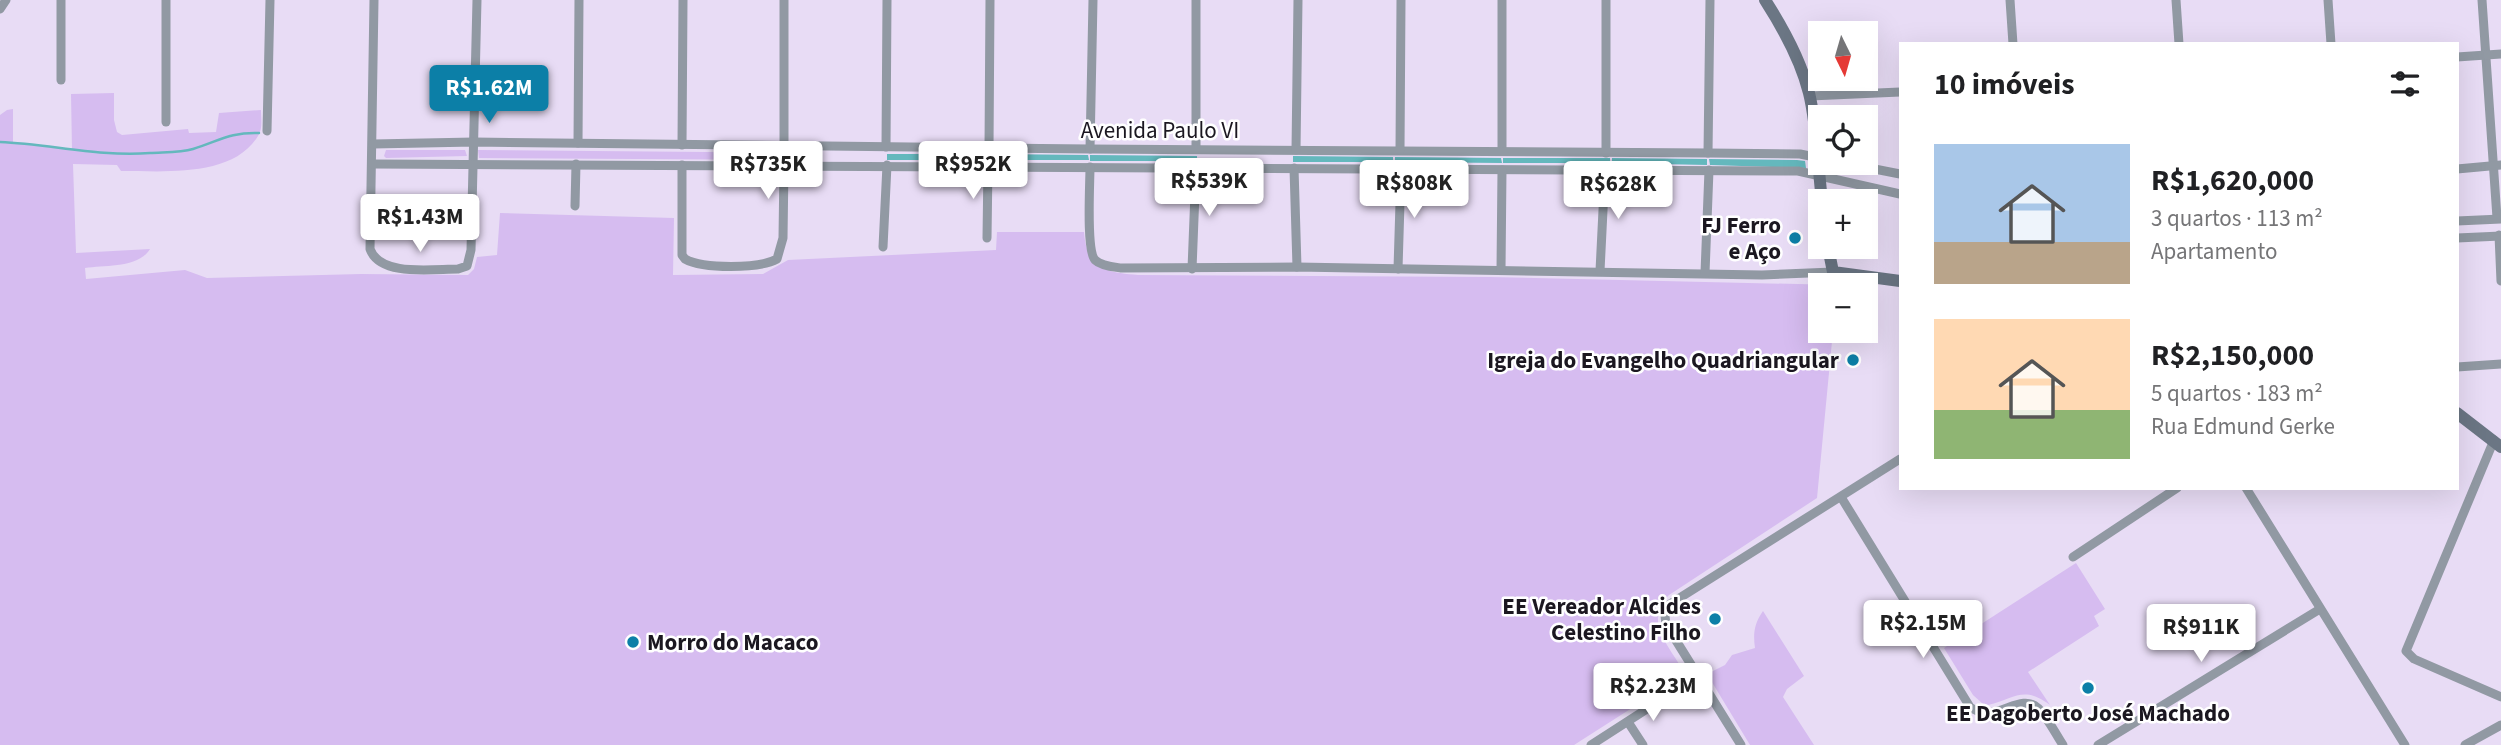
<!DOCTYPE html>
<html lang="pt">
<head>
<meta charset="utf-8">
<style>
  :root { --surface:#fff; --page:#f6f6f6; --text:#202124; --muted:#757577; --accent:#0c7fa7 }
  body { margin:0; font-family:"Source Sans 3",sans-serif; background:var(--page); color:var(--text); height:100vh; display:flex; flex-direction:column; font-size:26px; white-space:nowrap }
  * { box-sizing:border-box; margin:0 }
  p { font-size:23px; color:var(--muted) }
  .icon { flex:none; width:38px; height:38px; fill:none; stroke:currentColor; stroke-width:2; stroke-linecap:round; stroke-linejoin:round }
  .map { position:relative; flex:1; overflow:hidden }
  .sheet { position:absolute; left:1899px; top:42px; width:560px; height:448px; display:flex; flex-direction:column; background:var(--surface); border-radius:0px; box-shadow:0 7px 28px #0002 }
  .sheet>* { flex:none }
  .needle { width:46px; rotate:175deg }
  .buttons { position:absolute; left:1808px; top:21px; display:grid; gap:14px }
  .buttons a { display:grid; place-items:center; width:70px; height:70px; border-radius:0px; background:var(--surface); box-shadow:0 7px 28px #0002; font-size:35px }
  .price { position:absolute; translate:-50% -60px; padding:0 16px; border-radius:7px; background:#fff; color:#222; font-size:23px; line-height:46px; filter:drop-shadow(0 2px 4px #0008) }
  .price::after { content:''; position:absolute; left:50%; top:42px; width:21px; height:16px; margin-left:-10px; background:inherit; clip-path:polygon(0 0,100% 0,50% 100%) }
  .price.current { background:var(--accent); color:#fff }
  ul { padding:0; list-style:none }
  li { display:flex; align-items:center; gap:21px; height:175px; padding:0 35px }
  li span { display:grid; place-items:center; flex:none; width:196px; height:140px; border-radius:0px; color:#555 }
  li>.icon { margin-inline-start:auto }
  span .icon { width:84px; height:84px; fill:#fffc; stroke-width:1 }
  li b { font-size:30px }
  h2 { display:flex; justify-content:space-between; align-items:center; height:84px; padding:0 35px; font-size:30px }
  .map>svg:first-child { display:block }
  .green { fill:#d6bcf0 }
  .water { fill:#64b8bd }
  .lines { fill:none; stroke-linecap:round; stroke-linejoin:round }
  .stream { stroke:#64b8bd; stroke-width:2.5 }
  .minor { stroke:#9199a3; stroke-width:9 }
  .secondary { stroke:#6b7684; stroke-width:12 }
  .poi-dot { fill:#0c7fa7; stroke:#fff; stroke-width:2.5 }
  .labels { text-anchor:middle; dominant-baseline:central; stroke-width:5; stroke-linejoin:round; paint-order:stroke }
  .street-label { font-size:23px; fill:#1b1720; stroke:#fff }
  .poi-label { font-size:23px; font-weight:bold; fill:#1b1720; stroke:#fff; text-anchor:end }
</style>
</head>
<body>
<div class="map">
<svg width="2501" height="745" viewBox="0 0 2501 745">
  <rect width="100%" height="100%" fill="#e8dcf5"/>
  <g class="green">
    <path d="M114,93v27l3,12 5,3 66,-6 1,4 27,-1 3,-19 42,-3c0,8 2,19 -3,26 -25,42 -95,35 -137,35l-4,-6 -44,-1 3,89 74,-4c-11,19 -45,16 -65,19l1,11 99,-9 22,8 154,-4 107,1 6,-6 3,-12 20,-2 3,-42 174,5 -1,57 90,-1 25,-14 208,-10 1,-18h87c3,37 20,40 54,43l351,2 349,8h-18v46h13l-16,167 -148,97c-26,27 0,50 15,77l-2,4 -108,69h-1574v-630l7,-5 6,-1v33l59,8 -1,-56z"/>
    <polygon points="386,150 465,150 467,156 386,158 384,156"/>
    <polygon points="478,150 822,153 822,160 479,158"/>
    <path d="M2076,563l29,46 -11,7 5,10 -71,46 22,33c-27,-20 -35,-6 -62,0l-5,-1 -10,-9 -29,-47z"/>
    <path d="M1763,611l41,65 -17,13 -4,8 31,48h-64l-43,-71 18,-9 7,-10 23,-7c-2,-14 -1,-24 8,-37z"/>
  </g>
  <g class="water">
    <polygon points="887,154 986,154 987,160 887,160"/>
    <polygon points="988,154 1088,155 1089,160 988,160"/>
    <polygon points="1090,155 1197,156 1197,161 1090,161"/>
    <polygon points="1293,156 1393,157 1393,162 1293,162"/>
    <polygon points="1395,157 1501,158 1502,163 1395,162"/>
    <rect x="1503" y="158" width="107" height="5"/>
    <polygon points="1612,158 1707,159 1707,165 1612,163"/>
    <polygon points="1709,159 1797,160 1805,161 1806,168 1710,165"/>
  </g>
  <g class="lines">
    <path class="stream" d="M0,142c50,2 99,15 150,11 13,-1 30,0 43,-4 26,-8 37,-17 66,-16"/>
    <g class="minor">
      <polyline points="61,0 61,80"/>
      <polyline points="166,0 166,122"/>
      <path d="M374,0l-4,249c10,28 62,20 88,20l9,-3 4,-16 6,-250"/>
      <polyline points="784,0 784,146"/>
      <polyline points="1196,0 1196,149"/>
      <polyline points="1502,0 1502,151"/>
      <polyline points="2010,0 2013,44"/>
      <polyline points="2176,0 2179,44"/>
      <polyline points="2328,0 2331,44"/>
      <polyline points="2482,0 2497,218"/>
      <polyline points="0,9 6,0"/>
      <polyline points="2457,57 2501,54"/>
      <polyline points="1810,96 1900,92"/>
      <polyline points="267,131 270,0"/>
      <polyline points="578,143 579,0"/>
      <polyline points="373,144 474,142 1090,149 1708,153 1800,154 1820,158"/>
      <polyline points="682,145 683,0"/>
      <polyline points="886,147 887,0"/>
      <polyline points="989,148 990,0"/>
      <polyline points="1090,149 1093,0"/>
      <polyline points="1296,150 1298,0"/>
      <polyline points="1400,150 1401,0"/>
      <polyline points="1606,153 1606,0"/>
      <polyline points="1708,153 1710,0"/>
      <polyline points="1844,163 1900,174"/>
      <polyline points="373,164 1798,171 1900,194"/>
      <path d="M682,165v90l3,4c18,10 74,10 92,0l6,-21 1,-72"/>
      <path d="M1090,167c0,17 -4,83 5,93 6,6 19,7 26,8l176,-1 465,8 71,-3"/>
      <polyline points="1294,168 1297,267"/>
      <polyline points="2457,169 2501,165"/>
      <polyline points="575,206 576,164"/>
      <polyline points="2457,221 2501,219"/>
      <polyline points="2499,235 2501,281"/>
      <polyline points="987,238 988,165"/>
      <polyline points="2457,238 2501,236"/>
      <polyline points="883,247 887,165"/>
      <polyline points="1192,269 1196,167"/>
      <polyline points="1398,269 1401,170"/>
      <polyline points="1501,270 1502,170"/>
      <polyline points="1600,271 1605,170"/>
      <polyline points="1705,273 1709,170"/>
      <polyline points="2457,367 2501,364"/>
      <polyline points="2494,440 2406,651 2414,659 2501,697"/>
      <polyline points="2246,488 2405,745"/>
      <path d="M1841,497l129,210c25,19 49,-16 68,1 10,10 17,25 25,37"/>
      <polyline points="2073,557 2177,488"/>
      <polyline points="1628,722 1643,745"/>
      <polyline points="1591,745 1698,676"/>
      <path d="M1741,745l-74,-119c-3,-9 -3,-15 3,-22l230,-145"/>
      <polyline points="2098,745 2320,609"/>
      <polyline points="2465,745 2501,725"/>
    </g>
    <g class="secondary">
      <path d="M1765,0c18,28 36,61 44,93 8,32 9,75 13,108"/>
      <polyline points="1828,247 1833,272 1900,281"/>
      <polyline points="2457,413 2501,447"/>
    </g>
  </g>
  <g class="poi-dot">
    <circle cx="1795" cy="238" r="7"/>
    <circle cx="1853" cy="360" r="7"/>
    <circle cx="1715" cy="619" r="7"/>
    <circle cx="633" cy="642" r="7"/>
    <circle cx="2088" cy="688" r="7"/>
  </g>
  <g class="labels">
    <g class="street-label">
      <text x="1160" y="130">Avenida Paulo VI</text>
    </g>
    <g class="poi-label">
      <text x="1781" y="225">FJ Ferro<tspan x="1781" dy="26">e Aço</tspan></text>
      <text x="1839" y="360">Igreja do Evangelho Quadriangular</text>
      <text x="1701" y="606">EE Vereador Alcides<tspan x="1701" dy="26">Celestino Filho</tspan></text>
      <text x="647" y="642" text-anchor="start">Morro do Macaco</text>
      <text x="2088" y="713" text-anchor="middle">EE Dagoberto José Machado</text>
    </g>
  </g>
</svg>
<div class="buttons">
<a><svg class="needle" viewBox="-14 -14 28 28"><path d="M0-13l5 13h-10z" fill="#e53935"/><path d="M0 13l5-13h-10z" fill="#757577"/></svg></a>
<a><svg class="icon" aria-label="locate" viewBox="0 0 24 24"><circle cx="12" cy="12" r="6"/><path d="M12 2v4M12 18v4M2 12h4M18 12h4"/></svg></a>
<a>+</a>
<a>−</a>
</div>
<b class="price current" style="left:489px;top:125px">R$1.62M</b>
<b class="price" style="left:768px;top:201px">R$735K</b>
<b class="price" style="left:973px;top:201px">R$952K</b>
<b class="price" style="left:1209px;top:218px">R$539K</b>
<b class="price" style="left:1414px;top:220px">R$808K</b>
<b class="price" style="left:1618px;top:221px">R$628K</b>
<b class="price" style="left:420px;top:254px">R$1.43M</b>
<b class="price" style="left:1923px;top:660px">R$2.15M</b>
<b class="price" style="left:2201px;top:664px">R$911K</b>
<b class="price" style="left:1653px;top:723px">R$2.23M</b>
<section class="sheet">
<h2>10 imóveis<svg class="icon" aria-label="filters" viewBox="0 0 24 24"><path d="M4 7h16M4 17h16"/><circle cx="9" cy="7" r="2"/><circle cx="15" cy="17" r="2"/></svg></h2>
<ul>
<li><span style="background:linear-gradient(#a9c7e8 70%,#b9a48a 0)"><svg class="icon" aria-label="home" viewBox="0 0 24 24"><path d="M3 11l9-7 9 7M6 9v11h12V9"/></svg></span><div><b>R$1,620,000</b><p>3 quartos · 113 m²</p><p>Apartamento</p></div></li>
<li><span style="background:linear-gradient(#ffd9b3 65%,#8fb573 0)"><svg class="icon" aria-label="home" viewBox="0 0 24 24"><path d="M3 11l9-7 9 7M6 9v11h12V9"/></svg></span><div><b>R$2,150,000</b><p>5 quartos · 183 m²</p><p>Rua Edmund Gerke</p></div></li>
</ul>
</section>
</div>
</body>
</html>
